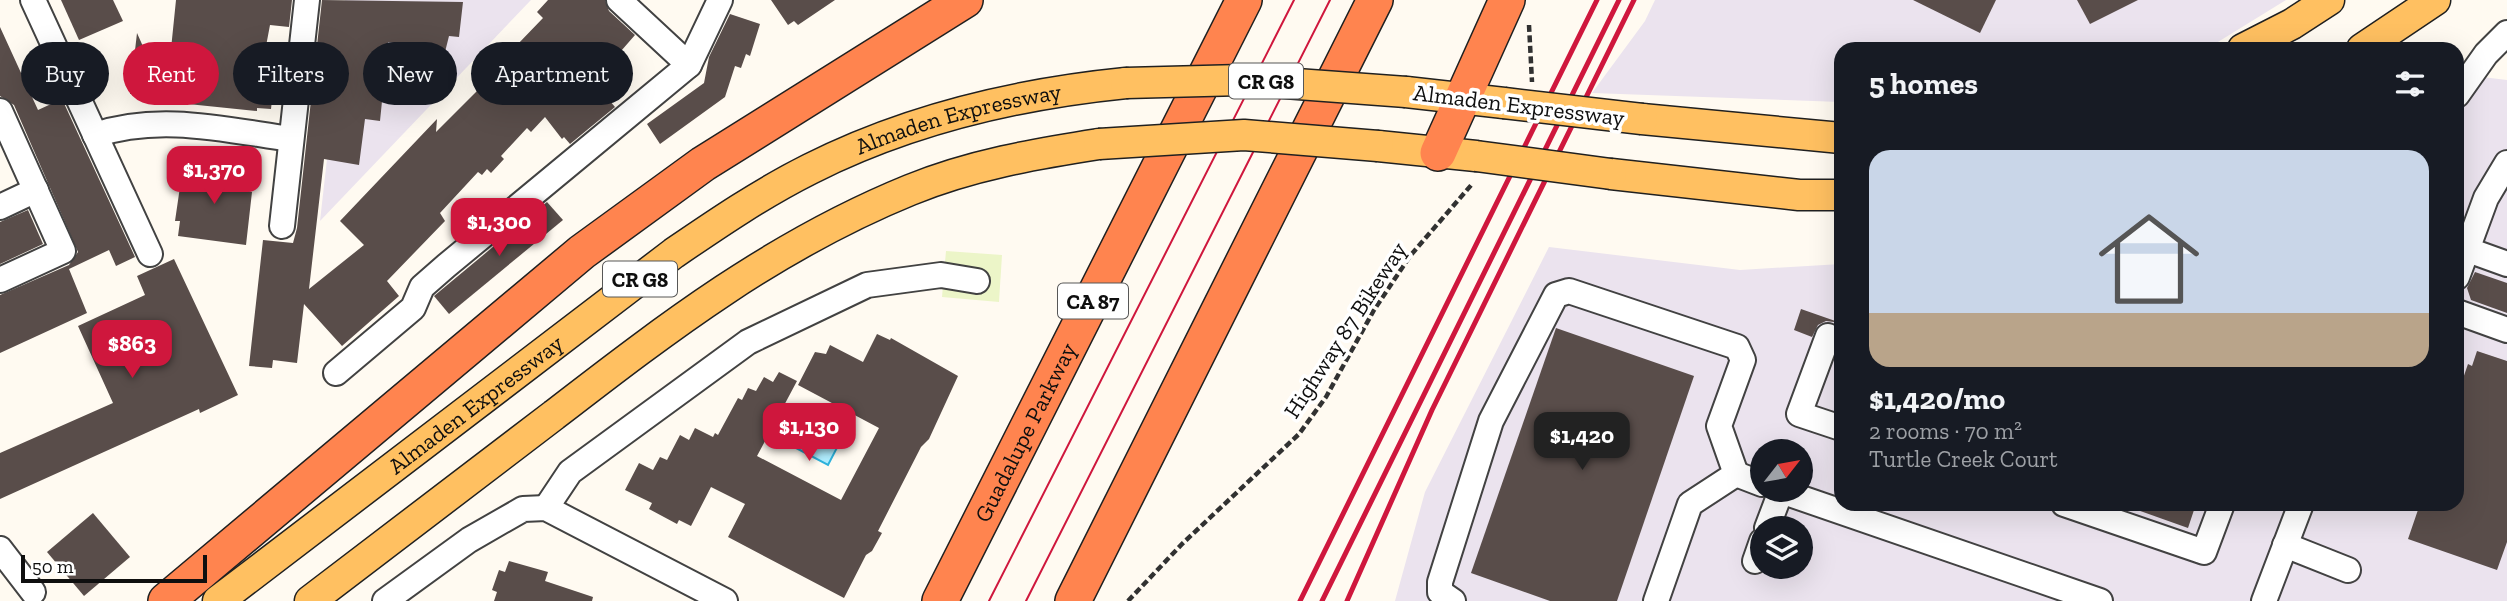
<!DOCTYPE html>
<html lang="en">
<head>
<meta charset="utf-8">
<style>
  :root { --surface:#171b24; --page:#20242c; --text:#f1f3f6; --muted:#9ea1a6; --accent:#cf173d }
  body { margin:0; font-family:"Zilla Slab",serif; background:var(--page); color:var(--text); height:100vh; display:flex; flex-direction:column; font-size:26px; white-space:nowrap }
  * { box-sizing:border-box; margin:0 }
  p { font-size:23px; color:var(--muted) }
  .icon { flex:none; width:38px; height:38px; fill:none; stroke:currentColor; stroke-width:2; stroke-linecap:round; stroke-linejoin:round }
  .map { position:relative; flex:1; overflow:hidden }
  .side { position:absolute; left:1834px; top:42px; width:630px; height:469px; display:flex; flex-direction:column; background:var(--surface); border-radius:21px; box-shadow:0 7px 28px #0002 }
  .side>* { flex:none }
  .top-card { position:absolute; left:21px; top:42px; width:665px; height:63px; display:flex; gap:14px }
  .needle { width:46px; rotate:59deg }
  .buttons { position:absolute; left:1750px; top:439px; display:grid; gap:14px }
  .buttons a { display:grid; place-items:center; width:63px; height:63px; border-radius:50%; background:var(--surface); box-shadow:0 7px 28px #0002; font-size:35px }
  .scale { position:absolute; left:21px; bottom:18px; width:186px; box-sizing:border-box; padding-left:7px; border:4px solid #0f0f0f; border-top:0; font-size:19px; line-height:24px; white-space:nowrap; color:#0f0f0f; -webkit-text-stroke:5px #fff; paint-order:stroke }
  .price { position:absolute; translate:-50% -60px; padding:0 16px; border-radius:14px; background:var(--accent); color:#fff; font-size:23px; line-height:46px; filter:drop-shadow(0 2px 4px #0008) }
  .price::after { content:''; position:absolute; left:50%; top:42px; width:21px; height:16px; margin-left:-10px; background:inherit; clip-path:polygon(0 0,100% 0,50% 100%) }
  .price.selected { background:#222; color:#fff }
  ul { padding:0; list-style:none }
  li { display:grid; align-content:center; gap:14px; height:371px; padding:0 35px }
  li span { display:grid; place-items:center; height:217px; border-radius:21px; color:#555 }
  li>.icon { margin-inline-start:auto }
  span .icon { width:126px; height:126px; fill:#fffc; stroke-width:1 }
  li b { font-size:30px }
  h2 { display:flex; justify-content:space-between; align-items:center; height:84px; padding:0 35px; font-size:30px }
  .pill { padding:0 24px; border-radius:32px; background:var(--surface); box-shadow:0 7px 28px #0002; font-size:24px; line-height:63px }
  .pill.selected { background:var(--accent); color:#fff }
  .map>svg:first-child { display:block }
  .industrial { fill:#ebe3ee; fill-rule:evenodd }
  .pitch { fill:#ecf5c8 }
  .water { fill:#afecfd; stroke:#2eb2dc; stroke-width:2 }
  .building { fill:#594d4a }
  .lines { fill:none; stroke-linecap:round; stroke-linejoin:round }
  .minor-casing { stroke:#424242; stroke-width:28 }
  .major-casing { stroke:#202020; stroke-width:33 }
  .highway-casing { stroke:#202020; stroke-width:38 }
  .path { stroke:#313131; stroke-width:4.5; stroke-dasharray:7 3.5; stroke-linecap:butt }
  .minor { stroke:#fff; stroke-width:24 }
  .major { stroke:#ffc061; stroke-width:30 }
  .highway { stroke:#ff844f; stroke-width:35 }
  .tram { stroke:#cf173d; stroke-width:2 }
  .rail { stroke:#cf173d; stroke-width:5 }
  .major-bridge-casing { stroke:#202020; stroke-width:33; stroke-linecap:butt }
  .major-bridge { stroke:#ffc061; stroke-width:30 }
  .labels { text-anchor:middle; dominant-baseline:central; stroke-width:7; stroke-linejoin:round; paint-order:stroke }
  .shield { fill:#fff; stroke:#575757; stroke-width:2 }
  .shield-label { font-size:21px; font-weight:bold; fill:#0f0f0f }
  .street-label { font-size:23px; fill:#0f0f0f; stroke:#fff }
</style>
</head>
<body>
<div class="map">
<svg width="2507" height="601" viewBox="0 0 2507 601">
  <rect width="100%" height="100%" fill="#fffaf1"/>
  <g class="industrial">
    <polygon points="345,0 531,0 320,221"/>
    <polygon points="1655,0 2286,0 2213,45 2199,49 1841,49 1841,102 1592,93 1645,21"/>
    <path d="M2457,74l50,6v521h-1112l30,-109 124,-245 191,23 101,-6v240h616zM1762,452h39v38h-39zM1762,528h39v39h-39z"/>
  </g>
  <polygon class="pitch" points="946,251 1002,255 999,302 942,297"/>
  <polygon class="water" points="794,413 818,426 830,419 841,425 842,438 828,465 779,439"/>
  <g class="building">
    <polygon points="61,0 113,0 123,21 79,40"/>
    <polygon points="176,0 292,0 289,27 270,25 263,62 276,63 271,109 257,108 257,111 188,104 138,98 138,94 130,94 137,33 162,89 166,49 171,49"/>
    <polygon points="322,0 463,2 459,37 449,36 445,52 388,42 380,121 365,119 359,165 324,159 309,289 364,245 340,221 437,119 436,132 481,87 474,81 512,42 516,46 543,18 537,12 548,0 605,0 609,11 635,35 594,82 615,107 570,144 564,137 562,139 545,117 531,132 527,128 501,156 504,159 491,173 487,169 482,175 478,172 440,213 445,221 387,281 399,296 342,346 304,304 297,363 273,360 272,368 249,366 263,240 293,243 297,228"/>
    <polygon points="771,0 835,0 798,25 794,21 788,25"/>
    <polygon points="1913,0 1996,0 1980,33"/>
    <polygon points="2077,0 2138,0 2090,24"/>
    <polygon points="730,14 760,24 750,56 746,54 741,68 735,66 725,97 660,144 647,124 704,83 709,57"/>
    <polygon points="0,27 38,110 62,99 135,257 116,266 109,250 69,269 87,313 0,353 0,295 69,265 78,252 14,105 0,96"/>
    <polygon points="186,168 249,175 247,191 252,192 246,245 178,236 180,221 175,221 181,180 184,181"/>
    <polygon points="547,202 563,220 449,314 434,296"/>
    <polygon points="28,210 43,244 0,264 0,222"/>
    <polygon points="174,259 238,395 200,413 199,409 0,499 0,453 113,403 78,326 145,295 137,276"/>
    <polygon points="2475,272 2507,283 2507,313 2471,300 2467,288"/>
    <polygon points="1801,309 1841,323 1841,330 1834,322 1826,321 1818,325 1812,337 1794,330"/>
    <polygon points="1556,328 1694,376 1617,601 1550,601 1471,573"/>
    <polygon points="877,334 890,340 891,338 958,376 929,439 921,447 878,531 882,533 872,551 866,555 844,598 728,537 745,504 711,487 691,526 679,520 677,524 649,509 652,503 625,490 639,463 653,470 660,457 667,460 680,435 689,440 695,428 713,437 715,433 718,435 738,398 742,400 748,388 756,391 764,377 773,382 779,372 797,381 757,456 841,500 879,428 798,385 815,352 826,354 830,345 863,362"/>
    <polygon points="2477,351 2507,361 2507,542 2497,570 2408,539 2420,504 2457,504 2457,396 2468,364 2472,366"/>
    <polygon points="2129,504 2196,504 2188,528 2129,507"/>
    <polygon points="93,513 130,557 84,596 47,552"/>
    <polygon points="509,561 548,572 545,581 593,597 592,601 494,601 497,592 492,590 499,570 505,572"/>
  </g>
  <g class="lines">
    <defs>
      <g id="minor">
        <polyline points="33,0 150,254"/>
        <polyline points="619,0 689,65"/>
        <polyline points="2457,95 2486,54 2507,33"/>
        <polyline points="0,111 63,251 0,280"/>
        <path d="M95,135c65,-22 131,-5 196,4"/>
        <polyline points="0,207 36,190"/>
        <polyline points="282,226 307,0"/>
        <polyline points="2457,246 2507,264"/>
        <polyline points="2457,277 2486,198 2507,163"/>
        <polyline points="2457,312 2507,330"/>
        <polyline points="1828,336 1799,414 1841,428"/>
        <polyline points="336,373 413,308 422,287 446,266 689,65 720,0"/>
        <polyline points="1736,474 1762,484"/>
        <polyline points="1778,490 2100,601"/>
        <polyline points="2064,504 2204,552 2222,504"/>
        <polyline points="546,508 570,472 748,342 867,285 941,275 977,281"/>
        <polyline points="1767,528 1781,491"/>
        <polyline points="2285,545 2348,570"/>
        <polyline points="0,549 33,592"/>
        <polyline points="1755,561 1762,541"/>
        <polyline points="385,601 469,540 523,509 546,508 725,601"/>
        <polyline points="1453,601 1440,592 1440,582 1491,421 1556,295 1569,291 1737,347 1743,360 1719,426 1736,474 1690,504 1656,601"/>
        <polyline points="2264,601 2301,504"/>
      </g>
      <g id="major">
        <polyline points="2243,49 2292,24 2329,0"/>
        <polyline points="2362,49 2435,0"/>
        <polyline points="1406,92 1504,103"/>
        <polyline points="1642,119 1841,138"/>
        <polyline points="1378,146 1476,156"/>
        <polyline points="1611,174 1799,195 1841,195"/>
        <path id="s1" d="M218,601l456,-348c44,-30 88,-60 136,-84 99,-50 206,-75 316,-86"/>
        <path d="M310,601c82,-62 163,-124 244,-186 114,-88 221,-170 356,-225 61,-25 125,-36 189,-46"/>
      </g>
      <g id="highway">
        <polyline points="1438,153 1507,0"/>
        <polyline points="166,601 582,252 703,164 965,0"/>
        <path id="s2" d="M940,601l304,-601"/>
        <polyline points="1073,601 1375,0"/>
      </g>
    </defs>
    <use href="#minor" class="minor-casing"/>
    <use href="#major" class="major-casing"/>
    <use href="#highway" class="highway-casing"/>
    <g class="path">
      <polyline points="1529,25 1532,82"/>
      <polyline points="1128,601 1182,544 1299,434 1326,397 1374,310 1410,256 1473,183"/>
    </g>
    <use href="#minor" class="minor"/>
    <use href="#major" class="major"/>
    <use href="#highway" class="highway"/>
    <g class="tram">
      <polyline points="989,601 1294,0"/>
      <polyline points="1026,601 1330,0"/>
    </g>
    <g class="rail">
      <polyline points="1300,601 1597,0"/>
      <polyline points="1322,601 1619,0"/>
      <polyline points="1347,601 1432,410 1634,0"/>
    </g>
    <defs>
      <g id="major-bridge">
        <polyline points="1126,83 1242,80 1406,92"/>
        <polyline points="1504,103 1642,119"/>
        <polyline points="1099,144 1244,135 1378,146"/>
        <polyline points="1476,156 1611,174"/>
      </g>
    </defs>
    <use href="#major-bridge" class="major-bridge-casing"/>
    <use href="#major-bridge" class="major-bridge"/>
  </g>
  <g class="labels">
    <g class="shield">
      <rect x="1229" y="63.5" width="74" height="35" rx="5"/>
      <rect x="603" y="261.5" width="74" height="35" rx="5"/>
      <rect x="1058" y="283.5" width="70" height="35" rx="5"/>
    </g>
    <g class="shield-label">
      <text x="1266" y="81">CR G8</text>
      <text x="640" y="279">CR G8</text>
      <text x="1093" y="301">CA 87</text>
    </g>
    <g class="street-label">
      <text transform="translate(1519 105) rotate(7)">Almaden Expressway</text>
      <text stroke="none"><textPath href="#s1" startOffset="891">Almaden Expressway</textPath></text>
      <text transform="translate(1345 330) rotate(-57)">Highway 87 Bikeway</text>
      <text stroke="none"><textPath href="#s1" startOffset="324">Almaden Expressway</textPath></text>
      <text stroke="none"><textPath href="#s2" startOffset="189">Guadalupe Parkway</textPath></text>
    </g>
  </g>
</svg>
<div class="buttons">
<a><svg class="needle" viewBox="-14 -14 28 28"><path d="M0-13l5 13h-10z" fill="#e53935"/><path d="M0 13l5-13h-10z" fill="#9ea1a6"/></svg></a>
<a><svg class="icon" aria-label="layers" viewBox="0 0 24 24"><path d="M12 4l9 5-9 5-9-5zM3 14l9 5 9-5"/></svg></a>
</div>
<div class="scale">50 m</div>
<b class="price" style="left:214px;top:206px">$1,370</b>
<b class="price" style="left:499px;top:258px">$1,300</b>
<b class="price" style="left:132px;top:380px">$863</b>
<b class="price" style="left:809px;top:463px">$1,130</b>
<b class="price selected" style="left:1582px;top:472px">$1,420</b>
<div class="top-card">
<a class="pill">Buy</a>
<a class="pill selected">Rent</a>
<a class="pill">Filters</a>
<a class="pill">New</a>
<a class="pill">Apartment</a>
</div>
<section class="side">
<h2>5 homes<svg class="icon" aria-label="filters" viewBox="0 0 24 24"><path d="M4 7h16M4 17h16"/><circle cx="9" cy="7" r="2"/><circle cx="15" cy="17" r="2"/></svg></h2>
<ul>
<li><span style="background:linear-gradient(#c9d6e8 75%,#b9a48a 0)"><svg class="icon" aria-label="home" viewBox="0 0 24 24"><path d="M3 11l9-7 9 7M6 9v11h12V9"/></svg></span><div><b>$1,420/mo</b><p>2 rooms · 70 m²</p><p>Turtle Creek Court</p></div></li>
</ul>
</section>
</div>
</body>
</html>
